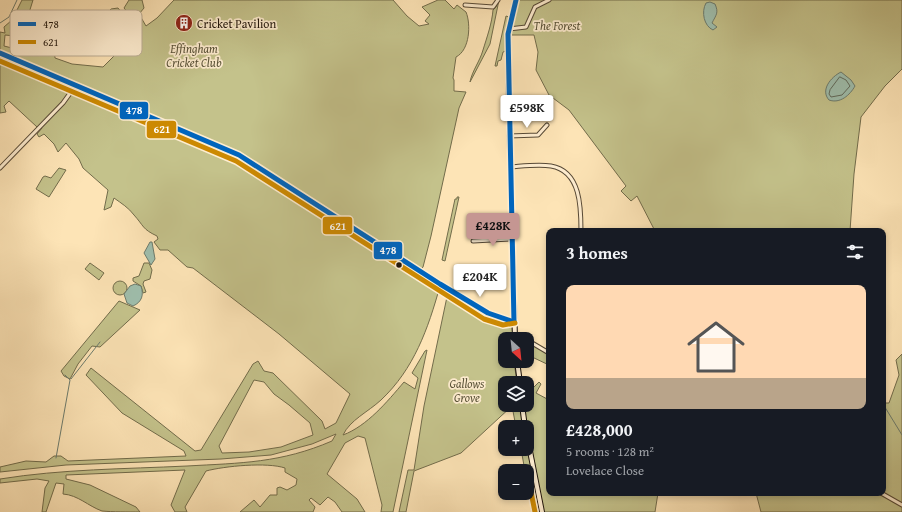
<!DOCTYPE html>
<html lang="en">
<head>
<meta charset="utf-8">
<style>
  :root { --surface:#171b24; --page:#20242c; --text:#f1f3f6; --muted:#9ea1a6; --line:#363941; --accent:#c59692 }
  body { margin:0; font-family:"Gentium Book Plus",serif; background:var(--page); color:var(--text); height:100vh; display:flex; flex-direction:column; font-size:15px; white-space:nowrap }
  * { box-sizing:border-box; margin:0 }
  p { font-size:13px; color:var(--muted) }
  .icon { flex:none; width:22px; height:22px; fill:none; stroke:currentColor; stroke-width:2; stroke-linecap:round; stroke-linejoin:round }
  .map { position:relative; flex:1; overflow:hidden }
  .details { position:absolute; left:546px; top:228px; width:340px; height:268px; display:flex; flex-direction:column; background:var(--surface); border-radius:8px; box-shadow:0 2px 6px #0003 }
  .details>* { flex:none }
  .needle { width:26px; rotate:153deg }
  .buttons { position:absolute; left:498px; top:332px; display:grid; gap:8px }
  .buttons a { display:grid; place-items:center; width:36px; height:36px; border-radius:8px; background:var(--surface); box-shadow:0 2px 6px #0003; font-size:20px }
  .price { position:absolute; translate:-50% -34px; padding:0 9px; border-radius:4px; background:#fff; color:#222; font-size:13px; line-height:26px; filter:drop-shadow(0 1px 2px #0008) }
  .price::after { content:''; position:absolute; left:50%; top:24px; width:12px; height:9px; margin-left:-6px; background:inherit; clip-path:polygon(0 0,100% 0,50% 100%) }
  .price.active { background:var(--accent); color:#111 }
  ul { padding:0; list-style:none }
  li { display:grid; align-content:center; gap:8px; height:212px; padding:0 20px }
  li+li { border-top:1px solid var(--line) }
  li span { display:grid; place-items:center; height:124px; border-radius:8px; color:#555 }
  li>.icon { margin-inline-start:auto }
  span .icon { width:72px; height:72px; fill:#fffc; stroke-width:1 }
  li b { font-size:17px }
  h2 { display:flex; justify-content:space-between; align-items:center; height:48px; padding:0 20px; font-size:17px }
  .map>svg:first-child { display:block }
  .green { fill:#c4c28b; stroke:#726c4b; fill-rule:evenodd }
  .water { fill:#9fbfae; stroke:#6c7b6d }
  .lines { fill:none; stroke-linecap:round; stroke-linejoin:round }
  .shore { stroke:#606a5c; stroke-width:1 }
  .stream { stroke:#6c7b6d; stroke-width:1 }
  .street-casing { stroke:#574936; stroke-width:5 }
  .secondary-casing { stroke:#20150b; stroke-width:6 }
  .street { stroke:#feedd0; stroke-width:3 }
  .secondary { stroke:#feedd0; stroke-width:4 }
  .bus-1-casing { stroke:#feedd0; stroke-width:8 }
  .bus-2-casing { stroke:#feedd0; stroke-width:8 }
  .bus-1 { stroke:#0065bd; stroke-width:5 }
  .bus-2 { stroke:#cc8902; stroke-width:5 }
  .bus-dot { fill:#20150b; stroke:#feedd0; stroke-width:1.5 }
  .labels { text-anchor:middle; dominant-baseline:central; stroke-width:3.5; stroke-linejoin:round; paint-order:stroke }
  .poi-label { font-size:12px; fill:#20150b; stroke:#feedd0; text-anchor:start }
  .park-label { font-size:12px; font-style:italic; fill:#595238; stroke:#feedd0 }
  .key { fill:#feedd0; stroke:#bbac95; stroke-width:1 }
  .key-label { font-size:11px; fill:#20150b }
  .line-badge { stroke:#feedd0; stroke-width:1.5 }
  .badge-label { font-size:11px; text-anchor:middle; font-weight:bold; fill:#fff }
</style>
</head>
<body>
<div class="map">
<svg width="902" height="512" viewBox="0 0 902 512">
  <rect width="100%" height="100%" fill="#fde4b6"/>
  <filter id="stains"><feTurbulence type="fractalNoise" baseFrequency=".005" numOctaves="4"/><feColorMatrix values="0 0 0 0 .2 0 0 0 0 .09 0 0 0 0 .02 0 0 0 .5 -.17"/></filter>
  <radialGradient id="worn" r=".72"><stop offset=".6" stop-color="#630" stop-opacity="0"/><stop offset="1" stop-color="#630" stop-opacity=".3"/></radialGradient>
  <g class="green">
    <path d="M22,0h11l-9,29 4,5 -2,3 -21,-2 -1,11 12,3 1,3c15,4 12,-2 24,-5 7,2 14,2 14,11l17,6 31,3 15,-15 -4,-7 26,-15 -6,-10 -10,-12 5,-8h13l2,8 -5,6 7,12 11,-8 17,-18h219l14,16 12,10 10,-2 -4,-3 5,-6 -8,-8 16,-7h7l9,9 3,-4 9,7c5,12 4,38 -10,45l-3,21 1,2v11l12,1 -7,16 -28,128 -8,31 -5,6 22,13c-12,43 -26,83 -59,114 -13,12 -31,20 -38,35 24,-9 44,-33 61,-53l11,7 3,-11 -6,-5 13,-22 2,-1 -34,162h-12l1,-7 -17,-67 -7,-2 -13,7 -18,31 30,25 8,13h-23l-7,-10 -7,-5 -8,8 -9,-7 -2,2 6,7 -2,5h-73l14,-12 6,7 10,-12h7v-7l3,-1 7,3 9,-5 1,-6 -12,-7v-4c-18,-6 -60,-2 -79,3l-21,36 2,5h-12l-4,-7 14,-35 -119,5v4l24,6 46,22 4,5c-11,0 -28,0 -38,-1 -14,-5 -24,-16 -39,-17l1,-10 -8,-1 -10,29h-4l3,-24 4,-7 -12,-2 -37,4v-4c62,-10 125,-10 187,-13 54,-3 94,-3 145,-25l4,-7 -24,10 -41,11 -50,4 -155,6 -66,7v-5l26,-6 20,1 8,-6h7l7,5 118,-5 -2,-5 -62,-38 -36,-38 5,-7 104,83 6,-1 52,-86 5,-3 6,10 9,2 49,48 3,8 11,-6 14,-29 -71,-60 -86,-66 -6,-1 -19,-17h-8l-6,-8 4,-3 -1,-3c-15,-7 -13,-10 -23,-21 -5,-7 -13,-12 -20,-17l-3,9 -7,3 4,-20 -25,-22 -4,-9 -13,-16 -8,9 -4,-8 -10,-10 -5,3 -2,-3 5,-6 -5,-1 -28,-26 -5,5 2,6 -6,1v-81l5,1 -1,-6 8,-7zM254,380l10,2 10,12 15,11 21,18 3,12 -32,12 -32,5 -27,1 -3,-7z"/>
    <path d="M499,0l-9,44 -20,38c2,-11 10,-21 13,-32 4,-13 9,-27 10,-40l3,-3z"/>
    <polygon points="519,0 902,0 902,69 885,86 861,117 854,174 850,231 655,231 637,196 631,201 621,191 626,186 569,110 549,95 536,70 538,52 534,35 511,35"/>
    <path d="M118,8l4,5 -10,9 2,4 -1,6c-10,4 -18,-4 -23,-12l7,-4 4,7 5,-4 -1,-4 6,-6z"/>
    <polygon points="506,16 509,17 505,36 506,51 503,52 501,60 498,61 497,66 495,66"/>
    <polygon points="59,168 66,170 49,197 36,189 43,177 45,176 51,178"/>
    <polygon points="457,197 459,197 445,261 442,260 455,199 457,199"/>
    <polygon points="90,263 104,273 99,280 85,269"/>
    <polygon points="144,263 149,263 152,270 150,279 144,281 143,284 146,292 143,293 141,286 133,281 133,278 139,276"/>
    <circle cx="120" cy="288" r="7"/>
    <polygon points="448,292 496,318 508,322 512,325 513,339 505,339 505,361 514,361 517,383 505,383 505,405 527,405 527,389 533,388 539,382 541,384 536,393 549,400 549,493 658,493 655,512 532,512 527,484 527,471 525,471 521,449 527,449 527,427 516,427 512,406 461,453 414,471 406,512 399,512 408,470 414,470 424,406"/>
    <polygon points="119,301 140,310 100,347 92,346 78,364 70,379 64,376 61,371"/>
    <polygon points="527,342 532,343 549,355 549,365 532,357 531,352 527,351"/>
    <polygon points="902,354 902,512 761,512 756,493 883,493 883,400 885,403 889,403 899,375 896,360"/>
  </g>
  <g class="water">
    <path d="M710,2l5,2c4,9 1,11 -3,19l5,4 -4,3c-9,-4 -12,-18 -7,-27z"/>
    <path d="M841,72l10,8 4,6c-5,9 -15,18 -26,14 -9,-10 2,-23 12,-28z"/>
    <polygon points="150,242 152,242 155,259 151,265 144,253"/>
    <path d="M135,284l6,2c3,9 1,16 -8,20l-6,-3 -3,-9 6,-8z"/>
  </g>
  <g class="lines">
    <polygon class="shore" points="840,77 846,80 850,86 842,95 831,97 829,94 830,90"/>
    <g class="stream">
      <polyline points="0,23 9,17 17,0"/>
      <polyline points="71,379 100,342"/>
      <polyline points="883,404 902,435"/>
      <polyline points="56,458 70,380 65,375"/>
    </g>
    <defs>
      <g id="street">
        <polyline points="465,5 493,7 498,0"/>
        <polyline points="509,29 526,27 535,7 549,0"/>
        <polyline points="509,136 538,135 547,125"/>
        <path d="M511,167c13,-1 27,-3 40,-1 30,5 30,42 30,65"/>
        <polyline points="0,168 63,103 76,85"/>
        <polyline points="473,241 512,239"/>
        <polyline points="527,340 549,353"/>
        <polyline points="881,493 902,505"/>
      </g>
      <g id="secondary">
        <polyline points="0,53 239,155 440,284 488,313 514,322"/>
        <polyline points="515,339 508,74 508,34 516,0"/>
        <polyline points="517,361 520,383"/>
        <polyline points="522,405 525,427"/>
        <polyline points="527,436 542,512"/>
      </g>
    </defs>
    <use href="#street" class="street-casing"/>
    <use href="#secondary" class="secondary-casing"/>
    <use href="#street" class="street"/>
    <use href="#secondary" class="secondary"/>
    <defs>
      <g id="bus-1">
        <polyline points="0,53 239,155 440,284 488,313 514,322"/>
        <polyline points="514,322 508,34 516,0"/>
      </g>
      <g id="bus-2">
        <polyline points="0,61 236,161 484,319 503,325 515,323"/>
        <polyline points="527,472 535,512"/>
      </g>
    </defs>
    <use href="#bus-1" class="bus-1-casing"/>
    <use href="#bus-2" class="bus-2-casing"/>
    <use href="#bus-1" class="bus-1"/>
    <use href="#bus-2" class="bus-2"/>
  </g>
  <defs>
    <symbol id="building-disc" viewBox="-11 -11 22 22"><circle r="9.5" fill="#8f2418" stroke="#feedd0"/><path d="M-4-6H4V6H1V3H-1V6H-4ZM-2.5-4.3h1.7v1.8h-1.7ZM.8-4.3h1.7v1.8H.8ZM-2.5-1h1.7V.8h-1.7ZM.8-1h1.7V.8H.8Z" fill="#fff"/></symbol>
  </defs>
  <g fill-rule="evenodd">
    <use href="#building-disc" x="174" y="13" width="20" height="20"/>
  </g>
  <circle class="bus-dot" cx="399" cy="265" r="3.5"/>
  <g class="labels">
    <g class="poi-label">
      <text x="197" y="23">Cricket Pavilion</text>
    </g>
    <g class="park-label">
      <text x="557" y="25">The Forest</text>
      <text x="194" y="48">Effingham<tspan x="194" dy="14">Cricket Club</tspan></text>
      <text x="467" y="383">Gallows<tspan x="467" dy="14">Grove</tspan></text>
    </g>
  </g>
  <rect x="10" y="10" width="132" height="46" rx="6" class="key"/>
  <rect x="18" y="22" width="18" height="4" fill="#0065bd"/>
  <rect x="18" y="40" width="18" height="4" fill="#cc8902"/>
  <g class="key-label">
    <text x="43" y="28">478</text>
    <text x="43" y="46">621</text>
  </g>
  <g class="line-badge">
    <rect x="119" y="101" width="30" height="19" rx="4" fill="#0065bd"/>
    <rect x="146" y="120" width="31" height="19" rx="4" fill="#cc8902"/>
    <rect x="322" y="216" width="31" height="19" rx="4" fill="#cc8902"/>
    <rect x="373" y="241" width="30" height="19" rx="4" fill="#0065bd"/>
  </g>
  <g class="badge-label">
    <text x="134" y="114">478</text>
    <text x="162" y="133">621</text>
    <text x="338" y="230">621</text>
    <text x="388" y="254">478</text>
  </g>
  <rect width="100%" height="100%" filter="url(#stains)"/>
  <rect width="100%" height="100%" fill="url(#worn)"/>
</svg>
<div class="buttons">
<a><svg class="needle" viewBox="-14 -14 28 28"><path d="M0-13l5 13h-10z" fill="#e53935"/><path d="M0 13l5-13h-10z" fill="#9ea1a6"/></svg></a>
<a><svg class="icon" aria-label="layers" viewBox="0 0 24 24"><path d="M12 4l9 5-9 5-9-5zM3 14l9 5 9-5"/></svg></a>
<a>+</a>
<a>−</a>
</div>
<b class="price" style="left:527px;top:129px">£598K</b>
<b class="price active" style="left:493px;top:247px">£428K</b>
<b class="price" style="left:480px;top:298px">£204K</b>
<section class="details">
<h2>3 homes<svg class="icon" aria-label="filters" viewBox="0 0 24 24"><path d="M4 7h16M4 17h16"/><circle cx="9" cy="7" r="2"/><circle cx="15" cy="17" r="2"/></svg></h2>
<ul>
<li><span style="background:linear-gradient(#ffd9b3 75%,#b9a48a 0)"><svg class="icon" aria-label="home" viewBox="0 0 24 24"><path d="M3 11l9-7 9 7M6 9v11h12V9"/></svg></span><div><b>£428,000</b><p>5 rooms · 128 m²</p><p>Lovelace Close</p></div></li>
</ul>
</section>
</div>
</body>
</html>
